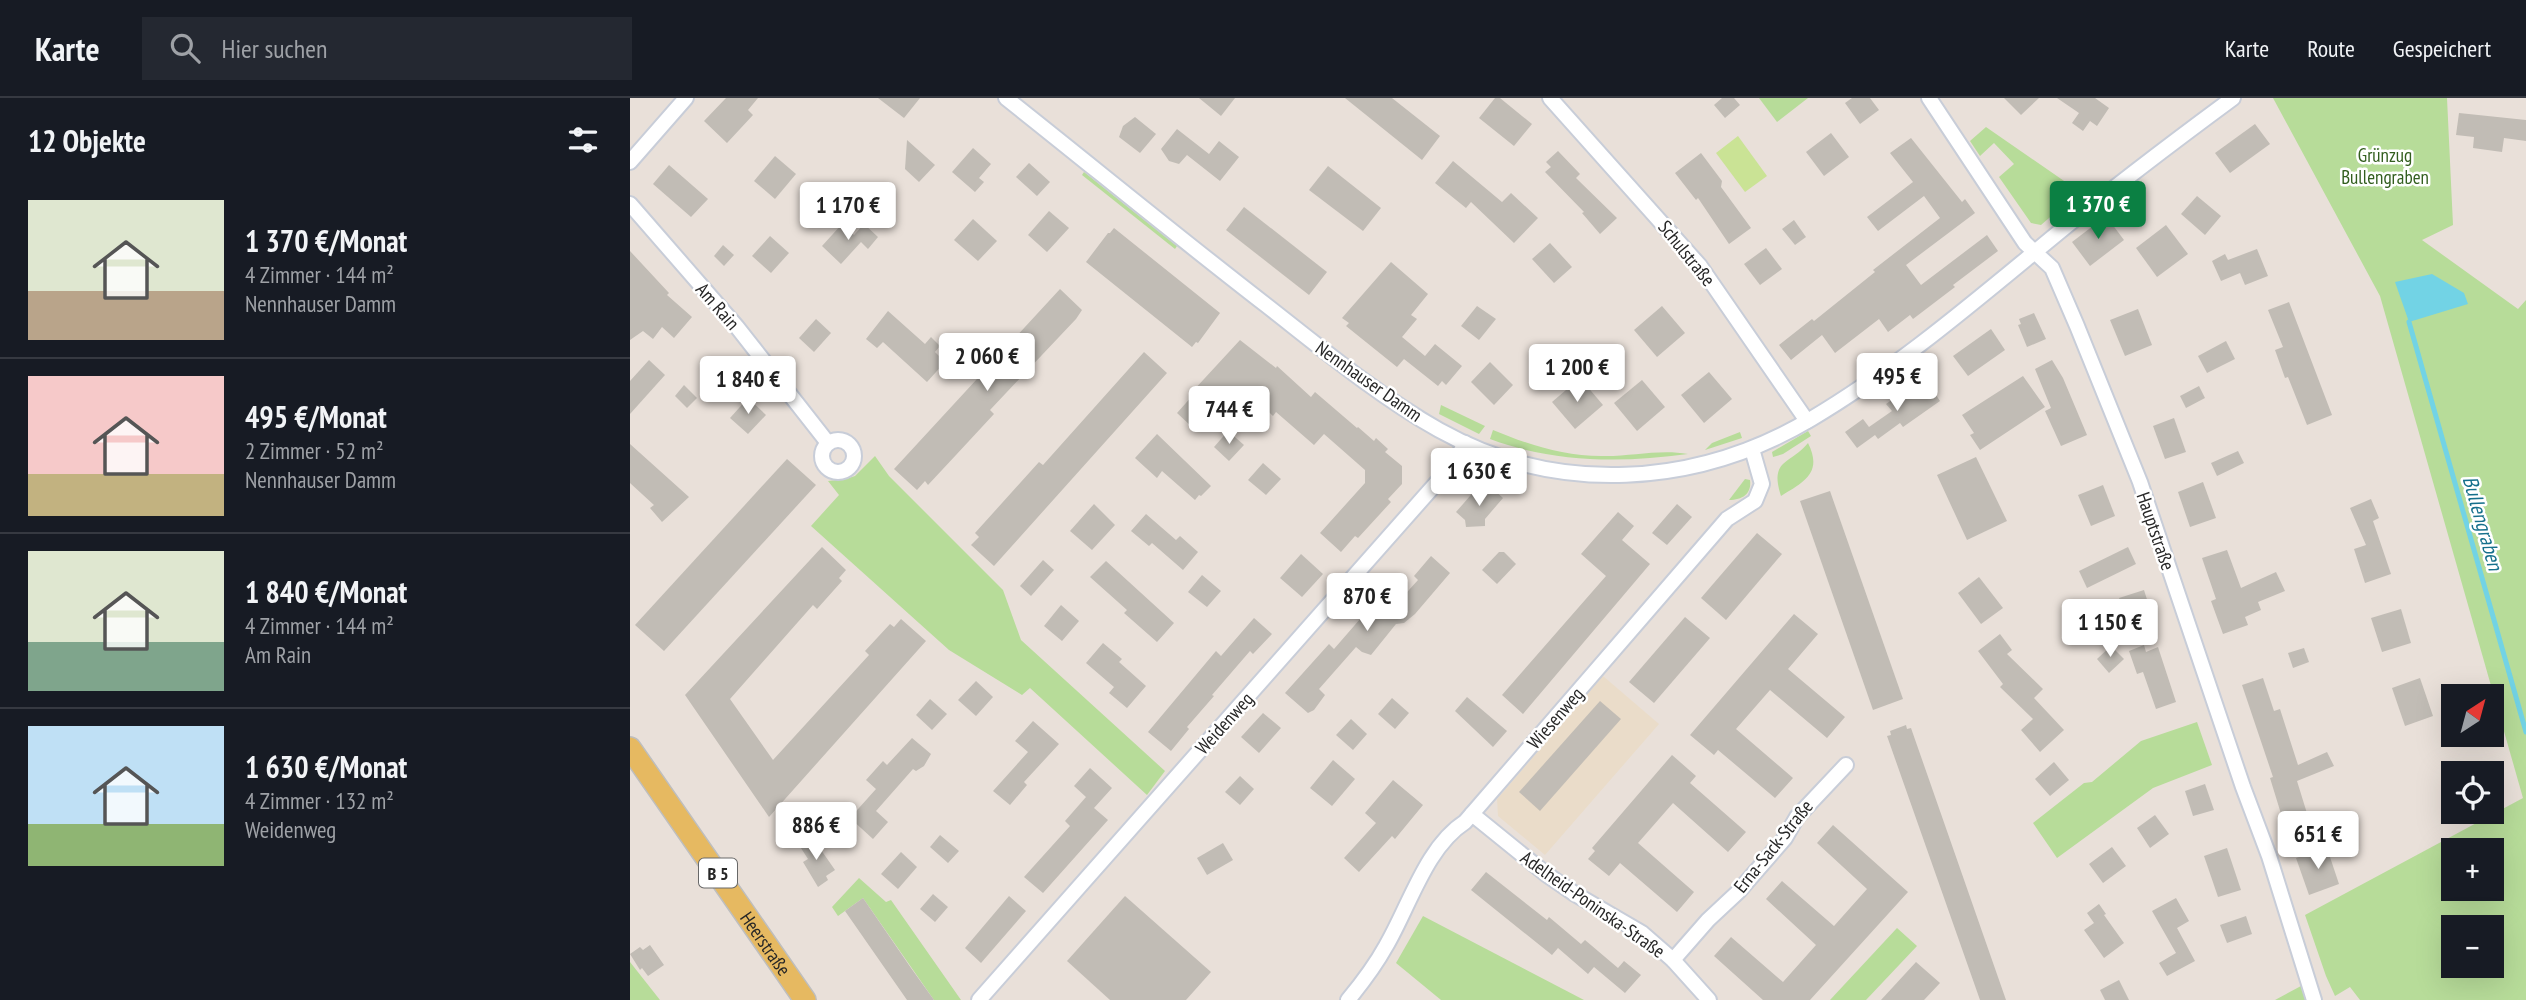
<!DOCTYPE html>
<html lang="de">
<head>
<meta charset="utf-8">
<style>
  :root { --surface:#171b24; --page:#242831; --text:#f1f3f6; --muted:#9ea1a6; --line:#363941; --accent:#0b8043 }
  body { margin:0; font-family:"PT Sans Narrow",sans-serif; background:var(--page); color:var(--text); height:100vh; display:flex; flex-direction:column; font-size:26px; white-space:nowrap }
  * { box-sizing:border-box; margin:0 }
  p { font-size:23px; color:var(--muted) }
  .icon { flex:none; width:38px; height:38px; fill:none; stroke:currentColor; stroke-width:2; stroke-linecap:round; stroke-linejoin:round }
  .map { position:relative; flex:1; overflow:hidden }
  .details { display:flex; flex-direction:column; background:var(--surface); width:630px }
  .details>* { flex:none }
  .needle { width:46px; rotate:36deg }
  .fabs { position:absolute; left:1811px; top:586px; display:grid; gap:14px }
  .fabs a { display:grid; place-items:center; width:63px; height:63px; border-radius:0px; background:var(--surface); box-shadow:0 7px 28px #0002; font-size:35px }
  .price { position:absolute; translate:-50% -60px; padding:0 16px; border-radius:7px; background:#fff; color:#222; font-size:23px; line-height:46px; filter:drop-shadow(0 2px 4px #0008) }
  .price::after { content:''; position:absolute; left:50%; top:42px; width:21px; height:16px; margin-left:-10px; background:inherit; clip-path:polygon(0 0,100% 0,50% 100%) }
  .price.selected { background:var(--accent); color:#fff }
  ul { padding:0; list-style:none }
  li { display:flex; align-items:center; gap:21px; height:175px; padding:0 28px }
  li+li { border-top:2px solid var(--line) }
  li span { display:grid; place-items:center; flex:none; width:196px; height:140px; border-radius:0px; color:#555 }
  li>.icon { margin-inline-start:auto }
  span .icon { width:84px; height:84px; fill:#fffc; stroke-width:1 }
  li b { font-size:30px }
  h2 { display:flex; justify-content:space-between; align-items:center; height:84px; padding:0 28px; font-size:30px }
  header { display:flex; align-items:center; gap:42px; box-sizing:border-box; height:98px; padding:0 35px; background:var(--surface); border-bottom:2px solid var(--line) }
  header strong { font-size:33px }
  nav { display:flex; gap:38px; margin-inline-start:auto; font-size:24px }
  .search { width:490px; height:63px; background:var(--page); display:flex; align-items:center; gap:18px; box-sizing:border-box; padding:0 24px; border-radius:0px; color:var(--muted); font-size:26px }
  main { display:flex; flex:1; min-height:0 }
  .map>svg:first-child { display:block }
  .education { fill:#eadcc9 }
  .green { fill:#b7dc99; fill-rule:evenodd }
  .pitch { fill:#cae395 }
  .water { fill:#72d3e5 }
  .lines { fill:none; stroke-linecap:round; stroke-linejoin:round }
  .stream { stroke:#72d3e5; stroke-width:5 }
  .building { fill:#c1bcb5 }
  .street-casing { stroke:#c8cdd8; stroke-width:18 }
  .primary-casing { stroke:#bebebe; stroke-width:24 }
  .street { stroke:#fff; stroke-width:14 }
  .primary { stroke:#e6b961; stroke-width:21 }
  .labels { text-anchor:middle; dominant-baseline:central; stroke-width:5; stroke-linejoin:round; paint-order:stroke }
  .shield { fill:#fff; stroke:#686868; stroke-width:2 }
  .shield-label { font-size:18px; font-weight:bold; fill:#272727 }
  .park-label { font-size:19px; fill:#325e1e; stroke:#fff }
  .street-label { font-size:19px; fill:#272727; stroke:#fff }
  .water-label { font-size:21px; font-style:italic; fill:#16708c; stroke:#fff }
</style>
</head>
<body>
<header>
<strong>Karte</strong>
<div class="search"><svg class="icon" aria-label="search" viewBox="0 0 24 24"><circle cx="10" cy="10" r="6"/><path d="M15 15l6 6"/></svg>Hier suchen</div>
<nav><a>Karte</a><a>Route</a><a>Gespeichert</a></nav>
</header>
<main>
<section class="details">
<h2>12 Objekte<svg class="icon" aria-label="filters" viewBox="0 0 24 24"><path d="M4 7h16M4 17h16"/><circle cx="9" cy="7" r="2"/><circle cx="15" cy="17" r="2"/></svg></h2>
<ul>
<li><span style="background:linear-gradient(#dfe7d0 65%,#b9a48a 0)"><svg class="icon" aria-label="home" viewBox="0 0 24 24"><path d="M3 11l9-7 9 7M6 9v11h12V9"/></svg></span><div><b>1 370 €/Monat</b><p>4 Zimmer · 144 m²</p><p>Nennhauser Damm</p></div></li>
<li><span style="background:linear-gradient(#f6c9c9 70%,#c2b280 0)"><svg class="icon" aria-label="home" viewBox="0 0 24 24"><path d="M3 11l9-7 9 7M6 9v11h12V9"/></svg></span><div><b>495 €/Monat</b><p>2 Zimmer · 52 m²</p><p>Nennhauser Damm</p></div></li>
<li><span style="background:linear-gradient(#dfe7d0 65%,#7fa58c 0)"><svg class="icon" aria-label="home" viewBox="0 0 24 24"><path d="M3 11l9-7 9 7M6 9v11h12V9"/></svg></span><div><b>1 840 €/Monat</b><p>4 Zimmer · 144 m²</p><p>Am Rain</p></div></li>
<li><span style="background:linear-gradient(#bfe0f5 70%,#8fb573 0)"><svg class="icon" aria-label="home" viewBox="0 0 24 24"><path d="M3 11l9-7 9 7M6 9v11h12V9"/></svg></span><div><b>1 630 €/Monat</b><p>4 Zimmer · 132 m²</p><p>Weidenweg</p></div></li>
</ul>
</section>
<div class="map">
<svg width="1896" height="902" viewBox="0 0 1896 902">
  <rect width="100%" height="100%" fill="#e9e0d9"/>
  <polygon class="education" points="973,578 1029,626 915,757 868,718 867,701"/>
  <g class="green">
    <polygon points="1129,0 1178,0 1147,24"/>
    <path d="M1643,0h174l6,127 -31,15 96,69 8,-9v700h-166l-10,-13 -15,9 -9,-20 -21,-61 218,-117 -143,-502zM1824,752h38v39h-38zM1824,830h38v38h-38z"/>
    <polygon points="1356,29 1437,85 1448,95 1411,127 1401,125 1369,79 1384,66 1364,45 1350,58 1340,43"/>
    <polygon points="454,74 547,148 545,151 452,77"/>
    <polygon points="811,307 855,328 849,336 809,316"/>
    <path d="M863,332c36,15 73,27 113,26 27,0 55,-7 82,-2 -67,9 -133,9 -198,-15z"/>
    <polygon points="1178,333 1181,338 1153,356 1143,359 1142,354"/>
    <polygon points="1110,334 1112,340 1075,352 1082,345"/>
    <path d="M1178,345c15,30 -4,39 -27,53 -12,-37 9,-31 27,-53z"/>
    <polygon points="245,358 259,378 373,492 391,542 535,673 517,697 400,590 392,597 319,552 181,428 209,397 198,383 216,381 225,378"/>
    <path d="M1115,381l5,1c2,14 -8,20 -21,20z"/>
    <polygon points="1567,624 1582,667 1523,690 1427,760 1403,725 1454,685 1462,684 1511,643"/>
    <polygon points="229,780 256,804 261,802 331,902 304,902 233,800 208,818 202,809"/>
    <polygon points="793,818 954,902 811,902 766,865"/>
    <polygon points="1267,830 1287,848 1236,902 1200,902"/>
    <polygon points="0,864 30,902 0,902"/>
    <polygon points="1671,888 1676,902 1645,902"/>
  </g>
  <polygon class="pitch" points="1108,38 1137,78 1115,94 1086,55"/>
  <polygon class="water" points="1802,176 1834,195 1838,206 1779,224 1765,184"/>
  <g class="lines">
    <polyline class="stream" points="1779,224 1896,634"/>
  </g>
  <g class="building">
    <polygon points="96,0 128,0 118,12 123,17 97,45 74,23"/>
    <polygon points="248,0 290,0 274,20"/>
    <polygon points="569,0 605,0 591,18"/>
    <polygon points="715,0 762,0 810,38 792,62"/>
    <polygon points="865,0 870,0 902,26 884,48 849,20"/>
    <polygon points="1092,0 1104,0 1110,7 1095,20 1084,7"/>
    <polygon points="1222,0 1240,0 1249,12 1230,26 1215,5"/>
    <polygon points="1374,0 1409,0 1391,17"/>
    <polygon points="1427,0 1465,0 1479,10 1467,28 1460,23 1453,33 1442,25 1449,15"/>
    <polygon points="1829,15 1896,22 1896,43 1874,40 1872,54 1843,50 1844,39 1826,37"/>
    <polygon points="505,19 526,36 510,55 489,39 493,28"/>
    <polygon points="1625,26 1640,46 1600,75 1585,55"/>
    <polygon points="547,31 579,56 589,43 609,59 590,83 557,57 549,66 539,63 531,51"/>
    <polygon points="1201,35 1219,59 1194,78 1176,54"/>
    <polygon points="1281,40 1332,104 1335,101 1345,115 1276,167 1291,187 1357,137 1368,153 1323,187 1325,189 1283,221 1280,217 1258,234 1249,221 1205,255 1192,237 1161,262 1149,247 1182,221 1184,223 1245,174 1243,172 1310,120 1294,98 1248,133 1237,119 1283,84 1260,55"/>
    <polygon points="277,42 305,67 289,84 275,71"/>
    <polygon points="343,50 361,66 349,80 354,84 345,94 322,74"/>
    <polygon points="928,53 950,76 946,80 987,120 970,136 952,115 954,114 915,74 921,69 916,64"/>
    <polygon points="1071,55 1092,83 1091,89 1121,130 1099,146 1068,100 1066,102 1045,75"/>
    <polygon points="145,58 166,76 145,101 124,83"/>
    <polygon points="823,63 872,104 881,95 908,120 884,145 841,104 836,110 805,85"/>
    <polygon points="399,65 420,84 407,98 386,79"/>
    <polygon points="39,67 78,101 61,119 23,86"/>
    <polygon points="698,68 751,110 733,133 679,92"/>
    <polygon points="1567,98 1591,118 1575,137 1551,116"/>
    <polygon points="614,109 697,174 679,197 596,132"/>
    <polygon points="419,113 439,130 417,154 398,137"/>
    <polygon points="1476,118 1494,142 1460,168 1442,144"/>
    <polygon points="343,121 367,143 348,163 324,142"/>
    <polygon points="1164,122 1176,139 1165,147 1152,131"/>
    <polygon points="212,126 224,137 234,126 248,139 238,151 231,144 211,166 192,148"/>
    <polygon points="1536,127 1558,156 1527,179 1506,150"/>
    <polygon points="484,130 590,215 568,245 566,244 562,249 456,164 478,135 480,135"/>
    <polygon points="140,138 159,155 141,175 122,158"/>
    <polygon points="920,145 942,169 924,185 902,161"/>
    <polygon points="93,147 104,157 94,168 84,158"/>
    <polygon points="1136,150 1152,171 1130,187 1114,166"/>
    <polygon points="1627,151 1638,178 1615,187 1610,175 1591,183 1582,163 1595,156 1598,162"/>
    <polygon points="0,153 39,195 37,197 62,219 44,240 32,229 23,241 13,233 0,242"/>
    <polygon points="761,164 798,196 781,217 787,221 772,239 795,258 805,246 832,268 816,287 812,283 808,288 774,261 767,269 716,228 719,225 712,220"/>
    <polygon points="430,191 452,212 446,221 360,312 364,316 326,357 298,387 295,383 287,392 264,371"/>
    <polygon points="1659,204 1702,317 1677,327 1658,279 1655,280 1645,252 1653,249 1638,212"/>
    <polygon points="847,208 866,221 849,242 831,228"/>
    <polygon points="1032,208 1055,235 1027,259 1004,232"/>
    <polygon points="1508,211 1522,247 1495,258 1480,222"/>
    <polygon points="258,213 295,246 301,239 310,248 305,254 315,264 297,284 253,244 247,250 236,241"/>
    <polygon points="1404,215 1416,241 1397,249 1388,227 1391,226 1389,221"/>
    <polygon points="186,221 201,235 184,254 169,240"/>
    <polygon points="1361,231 1375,252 1338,278 1323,258"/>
    <polygon points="610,242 646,270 647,268 681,299 685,294 727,330 728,329 744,343 746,340 758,351 755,354 772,368 772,386 758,401 761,404 728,440 725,438 711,454 690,435 735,385 735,372 694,336 684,347 646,314 643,318 613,290 588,317 578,308 561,328 547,315 564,296 562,294"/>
    <polygon points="1596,243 1605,261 1577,275 1568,258"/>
    <polygon points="514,254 537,275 364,468 341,447 349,439 345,435 409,364 413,367"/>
    <polygon points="19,262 35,277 0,316 0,283"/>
    <polygon points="1422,262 1433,280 1457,337 1431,348 1415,313 1421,310 1405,271"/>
    <polygon points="860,264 883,287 864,307 841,284"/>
    <polygon points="1079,274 1102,301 1074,325 1051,297"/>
    <polygon points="1393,278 1415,309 1350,352 1340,337 1344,335 1332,317"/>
    <polygon points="1294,279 1310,303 1273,329 1270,325 1248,341 1245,337 1227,350 1215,334 1233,321 1239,329 1262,313 1256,306"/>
    <polygon points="950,280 973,307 945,331 922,304"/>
    <polygon points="1012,282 1035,309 1007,333 984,305"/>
    <polygon points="54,287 67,300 57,310 45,298"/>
    <polygon points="1569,288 1575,300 1556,310 1550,298"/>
    <polygon points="118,300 136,317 118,336 100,320"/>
    <polygon points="1544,320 1556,354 1535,361 1523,328"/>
    <polygon points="598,333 614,347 599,363 584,349"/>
    <polygon points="527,336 581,388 571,398 569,397 565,402 532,373 527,380 505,360"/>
    <polygon points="0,346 59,399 32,424 20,410 24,407 0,385"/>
    <polygon points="1608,353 1614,365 1587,378 1581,365"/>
    <polygon points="1346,359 1377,423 1337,442 1307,377"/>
    <polygon points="157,361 186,387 34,553 5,527"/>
    <polygon points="633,365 651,381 636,397 618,382"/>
    <polygon points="1573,384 1586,420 1560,429 1548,394"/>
    <polygon points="1473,387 1485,418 1461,428 1448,397"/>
    <polygon points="847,390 856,398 863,391 873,400 855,421 855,428 836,429 835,422 826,414"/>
    <polygon points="1200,393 1273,601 1243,612 1170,403"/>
    <polygon points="1741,401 1749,420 1743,423 1761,476 1735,485 1724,451 1736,447 1720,410"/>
    <polygon points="464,406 485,427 462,452 440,433"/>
    <polygon points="1047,406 1062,419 1037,447 1022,435"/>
    <polygon points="988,414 1004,428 992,442 1020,466 893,616 872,597 976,478 951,456"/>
    <polygon points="516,416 546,442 550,438 568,454 553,472 522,445 519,448 501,433"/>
    <polygon points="1127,435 1152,456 1096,522 1071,500"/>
    <polygon points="192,449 216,472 209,480 212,483 187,511 183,507 100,601 143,662 239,557 235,553 260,526 264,529 271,521 296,543 139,719 55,597"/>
    <polygon points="1498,449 1506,466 1457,490 1449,473"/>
    <polygon points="1597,452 1611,490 1646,474 1655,493 1628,504 1631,512 1615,519 1618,527 1593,536 1581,503 1586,501 1572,460"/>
    <polygon points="869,454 874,454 886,466 867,486 852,472"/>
    <polygon points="671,456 693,476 672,499 650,480"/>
    <polygon points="801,458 820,475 785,516 774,525 766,526 741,557 732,554 726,549 689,591 695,597 684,612 678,615 655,595 699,546 704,551 757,490 770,502 788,482 784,478"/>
    <polygon points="413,462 424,472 401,498 390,488"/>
    <polygon points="476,463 544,525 527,544 494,515 497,512 460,479"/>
    <polygon points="572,477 591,493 577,509 558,494"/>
    <polygon points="1349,479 1373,510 1351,526 1328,495"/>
    <polygon points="1514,492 1521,514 1497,522 1489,500"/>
    <polygon points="431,507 449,523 432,543 414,528"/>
    <polygon points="1771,511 1781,545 1752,554 1741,520"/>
    <polygon points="1164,516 1188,536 1158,571 1215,619 1197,640 1140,592 1106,631 1163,680 1145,700 1088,652 1084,657 1060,637"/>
    <polygon points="1055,519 1080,540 1024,605 999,584"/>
    <polygon points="624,520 642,536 623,556 620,553 582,597 584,598 557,629 559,631 541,653 518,634 586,553 591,558"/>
    <polygon points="1370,536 1382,552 1377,556 1413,591 1404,600 1434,632 1410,654 1391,632 1403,621 1370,589 1373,586 1348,553"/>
    <polygon points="473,545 492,561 489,564 516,588 497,610 479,595 484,589 456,565"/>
    <polygon points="1514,547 1516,554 1528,549 1546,604 1526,611 1513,574 1507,576 1499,553"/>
    <polygon points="1481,548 1494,561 1479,575 1467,561"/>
    <polygon points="1674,550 1679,564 1663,570 1658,555"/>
    <polygon points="1633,580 1644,613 1650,611 1668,667 1697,654 1704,668 1667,683 1680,725 1656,732 1640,680 1643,679 1612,587"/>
    <polygon points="1790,580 1803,618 1775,628 1762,590"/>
    <polygon points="346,583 363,599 346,618 328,602"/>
    <polygon points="837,599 877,633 863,649 825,613"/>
    <polygon points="762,600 779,615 765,631 748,616"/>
    <polygon points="300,601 317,616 302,632 286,617"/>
    <polygon points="970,603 991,621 910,713 889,694"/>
    <polygon points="633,615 651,630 629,655 611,639"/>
    <polygon points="721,621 737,636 723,652 706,637"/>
    <polygon points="403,623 429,646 394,684 397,687 380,707 363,693 398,654 385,643"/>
    <polygon points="1276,627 1277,631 1281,630 1376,902 1350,902 1257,638 1261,637 1260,633"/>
    <polygon points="282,640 301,656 294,668 286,673 283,671 246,713 258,724 243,741 220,720 246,691 236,682 253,663 257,667"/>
    <polygon points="1042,657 1066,678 1060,685 1116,734 1098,754 1043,705 1008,745 1064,794 1047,814 990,765 979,778 958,761 965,753 962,750"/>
    <polygon points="703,662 725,681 702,708 680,690"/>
    <polygon points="1424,664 1439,682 1420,698 1405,681"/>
    <polygon points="460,670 482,690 464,710 478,722 413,795 394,779 440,728 435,723 456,699 444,688"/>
    <polygon points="610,678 624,691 610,707 595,694"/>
    <polygon points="763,682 793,707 765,741 762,738 729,774 714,760 746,725 735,715"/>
    <polygon points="1575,686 1584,712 1563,718 1555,693"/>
    <polygon points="1525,717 1539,736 1520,750 1507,730"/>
    <polygon points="1203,727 1278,794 1180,902 1133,902 1084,858 1101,839 1153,884 1186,847 1136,801 1152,783 1204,828 1237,791 1187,745"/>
    <polygon points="310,737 329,753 318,765 300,749"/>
    <polygon points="182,739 205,772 196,778 198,782 188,789 173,764 178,761 169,747"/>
    <polygon points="593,745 603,762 577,777 567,760"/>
    <polygon points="1482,749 1496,768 1473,785 1459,766"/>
    <polygon points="1597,750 1611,792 1588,799 1574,758"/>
    <polygon points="1697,750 1709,786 1679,797 1666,760"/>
    <polygon points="271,754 287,769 268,791 251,776"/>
    <polygon points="856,774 917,822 919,819 951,846 955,842 988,870 994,863 1011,877 995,895 964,869 958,876 928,850 922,857 841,792"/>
    <polygon points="303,796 318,809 305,824 290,811"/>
    <polygon points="379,798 396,813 351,865 335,850"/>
    <polygon points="495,798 581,874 556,902 480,902 437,863"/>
    <polygon points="233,800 281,870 304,902 277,902 254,869 215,813"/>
    <polygon points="1546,800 1559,823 1547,830 1565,863 1537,878 1529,865 1546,855 1522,813"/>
    <polygon points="1469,806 1476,816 1474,817 1494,845 1474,860 1454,832 1464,825 1457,815"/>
    <polygon points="1616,818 1622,836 1597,845 1590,827"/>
    <polygon points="20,847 34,867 18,878 12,870 10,872 0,856 10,849 13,852"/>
    <polygon points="1286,864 1310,885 1294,902 1251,902"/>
    <polygon points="1489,882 1499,902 1475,902 1470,892"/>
  </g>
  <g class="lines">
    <defs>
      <g id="street">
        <path d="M376,0c87,69 172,139 260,207 55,43 111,90 173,125 118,66 257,57 372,-11 91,-54 171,-124 253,-191 55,-45 112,-88 169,-130"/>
        <polyline points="920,0 1070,168 1177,323"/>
        <polyline points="1299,0 1395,145 1422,170 1447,228 1510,384 1613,689 1639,758 1684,902"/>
        <polyline points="0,64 56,0"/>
        <polyline points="0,106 107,229 198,345"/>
        <circle cx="208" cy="358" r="16"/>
        <polyline points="842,716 916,776 945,796 1012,835 1043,862 1079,902"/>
        <polyline points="1043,862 1078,822 1108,794 1155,740 1167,719 1216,667"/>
        <polyline points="349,902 825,364 835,345"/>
        <path d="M718,902c14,-17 27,-34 38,-54 23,-39 40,-99 79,-124l262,-303 28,-18 7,-17 -10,-35"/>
      </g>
      <g id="primary">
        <path id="s1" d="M0,650l175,252"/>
      </g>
    </defs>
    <use href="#street" class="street-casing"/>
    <use href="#primary" class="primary-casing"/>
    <use href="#street" class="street"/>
    <use href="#primary" class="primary"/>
  </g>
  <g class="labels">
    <rect class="shield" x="69" y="760.5" width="38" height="29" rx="5"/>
    <g class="shield-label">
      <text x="88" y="775">B 5</text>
    </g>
    <g class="park-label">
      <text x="1755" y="57">Grünzug<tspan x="1755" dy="22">Bullengraben</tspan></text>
    </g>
    <g class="street-label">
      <text transform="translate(1057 155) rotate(51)">Schulstraße</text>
      <text transform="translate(88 208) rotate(49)">Am Rain</text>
      <text transform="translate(739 283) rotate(35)">Nennhauser Damm</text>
      <text transform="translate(1526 433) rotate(71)">Hauptstraße</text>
      <text transform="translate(925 620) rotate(-49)">Wiesenweg</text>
      <text transform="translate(594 625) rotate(-48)">Weidenweg</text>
      <text transform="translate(1143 748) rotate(-51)">Erna-Sack-Straße</text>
      <text transform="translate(963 806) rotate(35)">Adelheid-Poninska-Straße</text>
      <text stroke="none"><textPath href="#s1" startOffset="238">Heerstraße</textPath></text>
    </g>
    <g class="water-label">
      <text transform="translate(1853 425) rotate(74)">Bullengraben</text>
    </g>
  </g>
</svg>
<div class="fabs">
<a><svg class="needle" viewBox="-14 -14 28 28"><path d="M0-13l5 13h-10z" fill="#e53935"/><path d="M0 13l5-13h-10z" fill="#9ea1a6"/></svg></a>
<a><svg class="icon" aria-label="locate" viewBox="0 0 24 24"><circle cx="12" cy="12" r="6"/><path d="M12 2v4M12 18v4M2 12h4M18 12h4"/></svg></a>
<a>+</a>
<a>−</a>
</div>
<b class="price selected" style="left:1468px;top:143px">1 370 €</b>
<b class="price" style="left:218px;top:144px">1 170 €</b>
<b class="price" style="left:357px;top:295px">2 060 €</b>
<b class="price" style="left:947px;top:306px">1 200 €</b>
<b class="price" style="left:1267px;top:315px">495 €</b>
<b class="price" style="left:118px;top:318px">1 840 €</b>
<b class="price" style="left:599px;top:348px">744 €</b>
<b class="price" style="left:849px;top:410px">1 630 €</b>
<b class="price" style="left:737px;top:535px">870 €</b>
<b class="price" style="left:1480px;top:561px">1 150 €</b>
<b class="price" style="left:186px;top:764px">886 €</b>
<b class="price" style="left:1688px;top:773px">651 €</b>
</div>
</main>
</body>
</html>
